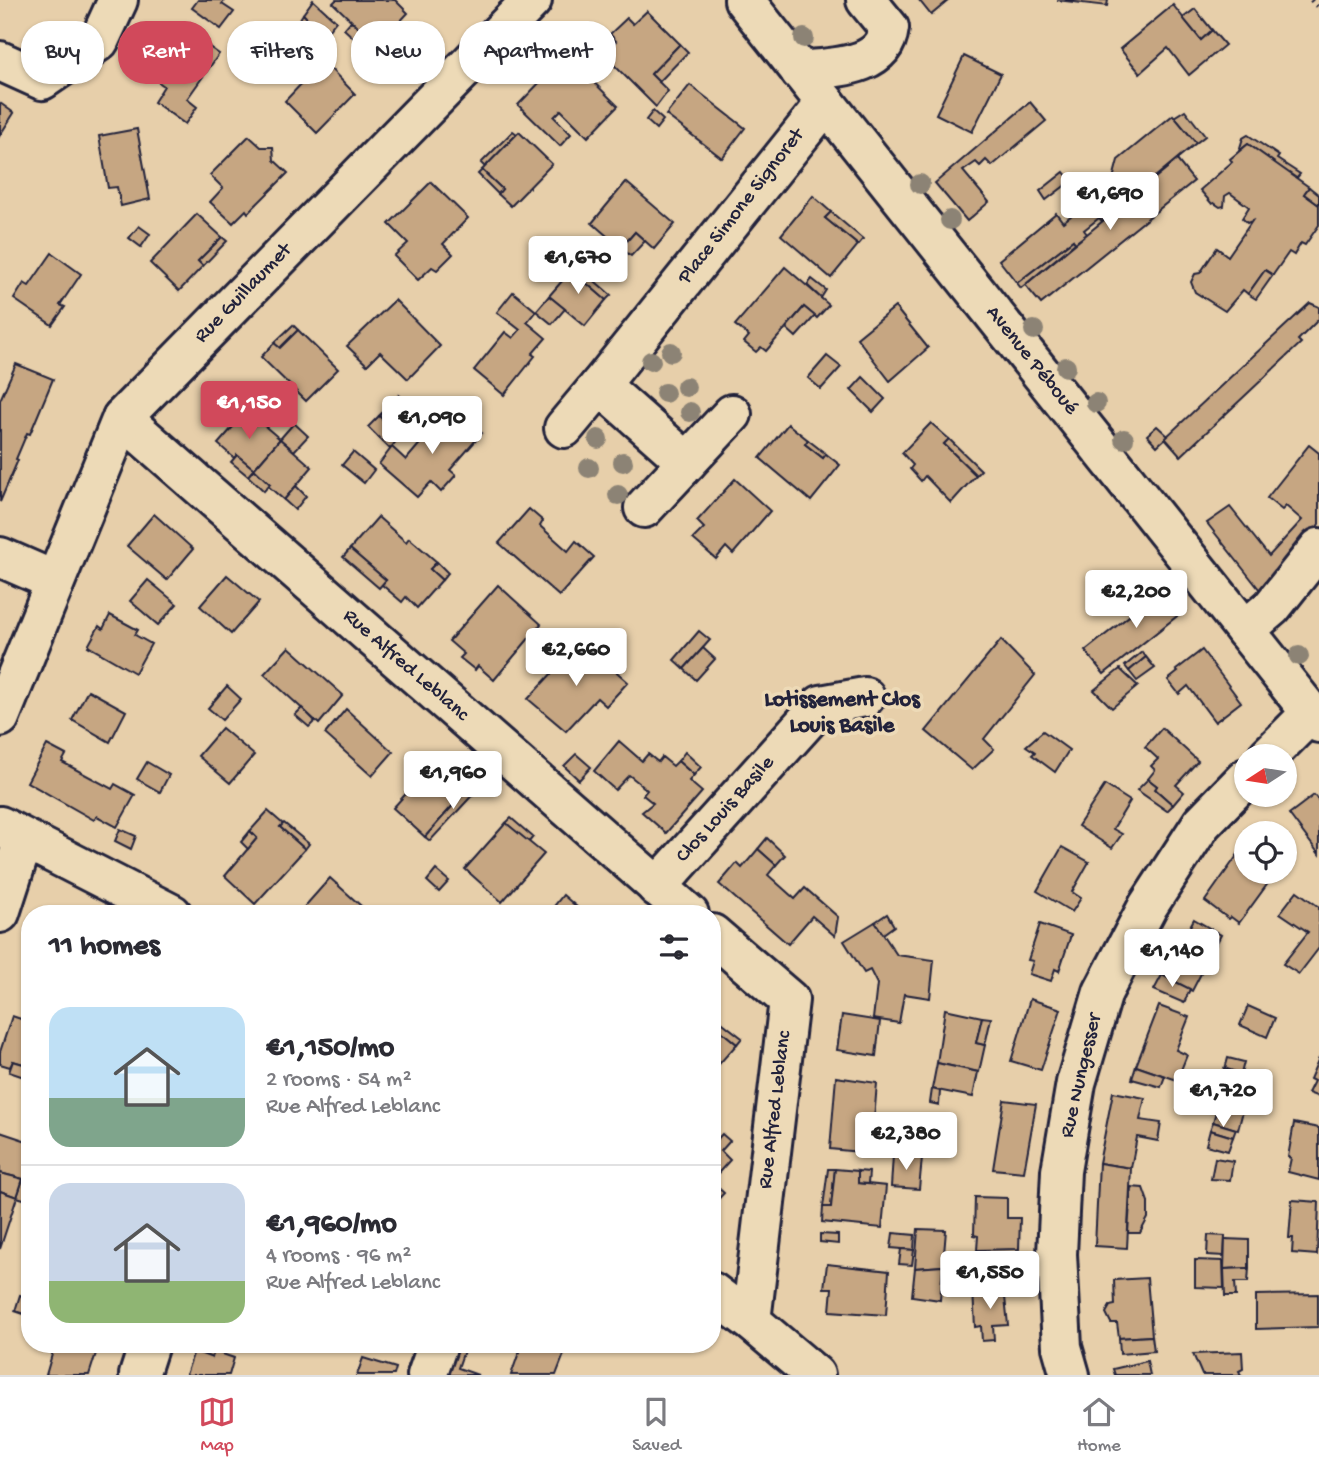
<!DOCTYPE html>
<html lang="en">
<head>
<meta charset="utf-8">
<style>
  :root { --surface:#fff; --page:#f7f7f7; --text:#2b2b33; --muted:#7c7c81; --line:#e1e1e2; --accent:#d1495b }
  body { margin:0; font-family:"Gochi Hand",sans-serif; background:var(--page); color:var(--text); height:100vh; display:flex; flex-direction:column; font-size:26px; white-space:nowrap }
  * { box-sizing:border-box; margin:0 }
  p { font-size:23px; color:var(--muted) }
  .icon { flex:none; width:38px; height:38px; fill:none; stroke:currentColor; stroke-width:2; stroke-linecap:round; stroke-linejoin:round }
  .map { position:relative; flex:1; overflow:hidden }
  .details { position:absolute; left:21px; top:905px; width:700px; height:448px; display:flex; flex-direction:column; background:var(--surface); border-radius:28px; box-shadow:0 2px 5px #0004 }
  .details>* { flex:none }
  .guide { position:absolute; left:21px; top:21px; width:700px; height:63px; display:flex; gap:14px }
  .needle { width:46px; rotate:258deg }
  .controls { position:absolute; left:1234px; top:744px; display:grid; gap:14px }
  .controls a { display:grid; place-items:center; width:63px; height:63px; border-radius:50%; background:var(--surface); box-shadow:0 2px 5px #0004; font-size:35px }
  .price { position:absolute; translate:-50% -60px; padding:0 16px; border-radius:7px; background:#fff; color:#222; font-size:23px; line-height:46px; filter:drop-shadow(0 2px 4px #0008) }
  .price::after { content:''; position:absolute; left:50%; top:42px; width:21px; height:16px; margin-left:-10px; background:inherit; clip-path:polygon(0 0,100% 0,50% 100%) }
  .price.on { background:var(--accent); color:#fff }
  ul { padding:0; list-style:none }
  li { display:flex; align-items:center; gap:21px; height:175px; padding:0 28px }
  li+li { border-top:2px solid var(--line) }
  li span { display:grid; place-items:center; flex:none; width:196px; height:140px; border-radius:21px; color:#555 }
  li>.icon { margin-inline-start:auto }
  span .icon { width:84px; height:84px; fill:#fffc; stroke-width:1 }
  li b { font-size:30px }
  h2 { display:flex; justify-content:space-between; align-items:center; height:84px; padding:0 28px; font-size:30px }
  .tag { padding:0 24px; border-radius:28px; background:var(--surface); box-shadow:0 2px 5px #0004; font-size:24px; line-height:63px }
  .tag.on { background:var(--accent); color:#fff }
  .tabs { display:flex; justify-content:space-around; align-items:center; height:98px; border-top:2px solid var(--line); background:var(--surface); font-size:19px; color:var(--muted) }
  .tabs a { display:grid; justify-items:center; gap:4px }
  .tabs .on { color:var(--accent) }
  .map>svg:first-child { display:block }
  .building { fill:#c6a682; stroke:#22223b; stroke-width:2 }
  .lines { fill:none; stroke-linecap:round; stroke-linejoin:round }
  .minor-casing { stroke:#22223b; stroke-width:44 }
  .path { stroke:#22223b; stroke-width:4.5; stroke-dasharray:2 5; stroke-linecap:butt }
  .minor { stroke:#eddab7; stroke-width:38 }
  .tree { fill:#8c8375 }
  .labels { text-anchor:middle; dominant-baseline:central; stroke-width:7; stroke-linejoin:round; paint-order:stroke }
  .street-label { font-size:21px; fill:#22223b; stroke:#eddab7 }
  .neighbourhood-label { font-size:23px; font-weight:bold; fill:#22223b; stroke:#eddab7 }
</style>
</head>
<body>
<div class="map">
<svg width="1319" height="1375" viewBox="0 0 1319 1375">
  <rect width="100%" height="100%" fill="#e7cfaa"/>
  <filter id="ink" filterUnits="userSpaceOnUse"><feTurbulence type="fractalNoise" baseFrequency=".0143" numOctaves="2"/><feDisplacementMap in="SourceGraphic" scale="14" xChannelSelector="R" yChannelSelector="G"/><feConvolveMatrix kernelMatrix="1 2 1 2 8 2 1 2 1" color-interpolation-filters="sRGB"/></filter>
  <g filter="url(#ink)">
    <g class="building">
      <polygon points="198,0 225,0 222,4 234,12 221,29 192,8"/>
      <polygon points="313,0 336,21 324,36 303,14"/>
      <polygon points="336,0 395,0 408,13 370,54 356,40 359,37 356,34 360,29 333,3"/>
      <polygon points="919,0 949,0 931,15"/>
      <polygon points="1057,0 1108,0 1107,6"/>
      <polygon points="1173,5 1201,40 1212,30 1225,45 1189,75 1168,48 1140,73 1120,49"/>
      <polygon points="1195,9 1212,30 1201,40 1183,18"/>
      <polygon points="647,11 680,44 651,74 668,91 656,107 603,54 616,41 610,34 627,18 633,24"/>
      <polygon points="303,14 320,32 312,42 296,25"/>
      <polygon points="351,21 360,29 356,34 359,37 356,40 344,29"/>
      <polygon points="183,28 219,54 187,99 197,107 185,124 154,102 164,86 146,73 157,58 160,60"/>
      <polygon points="680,44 688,52 659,82 651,74"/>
      <polygon points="566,55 618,106 588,137 561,110 554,117 571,134 560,146 518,105"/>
      <polygon points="964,56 1001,74 972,132 936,114"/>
      <polygon points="323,61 355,94 317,133 285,101"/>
      <polygon points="690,85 745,128 722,158 666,115"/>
      <polygon points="1030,102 1046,121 992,166 986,160 980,166 976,162 963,171 989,202 967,221 935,183"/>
      <polygon points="0,103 14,113 0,135"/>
      <polygon points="1185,110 1205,136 1196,143 1174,117"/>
      <polygon points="653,111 663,120 656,129 646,120"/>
      <polygon points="1173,115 1196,143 1102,221 1099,218 1084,230 1087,234 1075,243 1073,240 1017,283 999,260 1056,213 1063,222 1095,197 1094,194 1113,179 1118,160"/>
      <polygon points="137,129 150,199 121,206 117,187 108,188 99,136"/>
      <polygon points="513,131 517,134 485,167 481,163"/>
      <polygon points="519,132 552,164 511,206 498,194 502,189 482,170"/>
      <polygon points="1248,135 1279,156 1277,159 1300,174 1296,179 1248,144 1239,151 1243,138"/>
      <polygon points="249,136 261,147 273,147 274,160 288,173 248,213 246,210 233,223 210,202 223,188 210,175"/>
      <polygon points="1248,144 1309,187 1304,194 1319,205 1319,225 1305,245 1301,243 1294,255 1289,252 1273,275 1265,270 1248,294 1243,290 1225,311 1195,292 1191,282 1195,274 1200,273 1217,248 1228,256 1252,221 1247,223 1242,218 1249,207 1230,193 1225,196 1224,206 1220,207 1214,203 1212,204 1200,190 1232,162 1230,159"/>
      <polygon points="1177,160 1194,181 1041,304 1025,285"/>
      <polygon points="482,170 502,189 498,194 478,174"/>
      <polygon points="1064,172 1071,181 1046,200 1040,191"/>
      <polygon points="431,182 468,218 443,244 453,254 437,270 432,267 418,280 394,256 408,243 389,224"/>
      <polygon points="626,182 675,224 654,249 635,232 621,248 592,223"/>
      <polygon points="1309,187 1319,195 1319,205 1304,194"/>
      <polygon points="813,196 831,212 825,218 858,245 831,278 781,235"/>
      <polygon points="831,212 863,239 858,245 825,218"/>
      <polygon points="197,214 222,237 198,261 203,266 179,291 150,263"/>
      <polygon points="139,226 150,234 141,247 129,238"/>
      <polygon points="635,232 645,241 631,256 621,248"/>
      <polygon points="222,237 227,241 203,266 198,261"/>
      <polygon points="1073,240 1075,243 1021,288 1017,283"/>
      <polygon points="52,253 81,274 60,305 65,307 52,325 14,299 24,283 29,286"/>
      <polygon points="576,265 589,276 584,281 606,300 585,326 549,296"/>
      <polygon points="785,267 829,305 817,318 804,307 766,351 761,347 756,352 744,342 749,336 735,325"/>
      <polygon points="1265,270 1273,275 1256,299 1248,294"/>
      <polygon points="589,276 611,295 606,300 584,281"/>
      <polygon points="812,279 826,290 821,298 807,285"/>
      <polygon points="513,292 536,311 527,322 546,338 532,354 535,356 504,395 474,370 505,332 513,338 520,330 497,312"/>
      <polygon points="549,296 565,309 552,324 536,311"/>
      <polygon points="395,300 440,346 408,379 380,352 367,365 347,346"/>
      <polygon points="1310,303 1319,307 1319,319 1298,340 1301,343 1181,456 1165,438"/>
      <polygon points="804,307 815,316 796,337 786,328"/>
      <polygon points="895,307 928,348 890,381 857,338"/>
      <polygon points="293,325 298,330 280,348 274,343"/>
      <polygon points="298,330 338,369 306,401 261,357 274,343 280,348"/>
      <polygon points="827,356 841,367 821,389 808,378"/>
      <polygon points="16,364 53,379 30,434 27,433 16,459 18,460 0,502 0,400"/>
      <polygon points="863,377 885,399 873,412 851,390"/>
      <polygon points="399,395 418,413 400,436 379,416"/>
      <polygon points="451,407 467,420 462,426 477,439 450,470 456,475 441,492 431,482 417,497 379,464 392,447 406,460"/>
      <polygon points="247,411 280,439 254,469 237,455 234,458 218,444"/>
      <polygon points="379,416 400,436 390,449 368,427"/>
      <polygon points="467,420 482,433 477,439 462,426"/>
      <polygon points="294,423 308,436 294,451 280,439"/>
      <polygon points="931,423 949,439 944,444 976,475 951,503 925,476 921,481 910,469 913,465 902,453"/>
      <polygon points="788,424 808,440 805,444 823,458 826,454 840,465 811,501 760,458"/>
      <polygon points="1157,426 1168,436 1157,446 1147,435"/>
      <polygon points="280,439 312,467 284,500 268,486 270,484 254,469"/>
      <polygon points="949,439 981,470 976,475 944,444"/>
      <polygon points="808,440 826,454 823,458 805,444"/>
      <polygon points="1309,445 1319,453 1319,524 1263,594 1207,523 1230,507 1269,556 1302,520 1286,506 1282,510 1267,498"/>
      <polygon points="353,452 374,470 364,483 342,465"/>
      <polygon points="237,455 254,469 248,476 231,462"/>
      <polygon points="254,469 270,484 264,491 248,476"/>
      <polygon points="735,479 770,511 733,554 726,547 716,559 693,539 704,528 697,521"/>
      <polygon points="296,486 306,496 295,510 284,500"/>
      <polygon points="529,509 543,521 540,526 568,551 576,541 594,557 559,596 499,543"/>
      <polygon points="154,514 193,549 167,580 127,546"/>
      <polygon points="378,517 406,542 409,538 437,562 430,569 442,580 417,608 406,597 402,602 381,584 386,580 350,549"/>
      <polygon points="350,549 386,580 379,588 343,557"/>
      <polygon points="437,562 448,573 442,580 430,569"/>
      <polygon points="227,575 259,602 231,634 200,606"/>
      <polygon points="148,580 177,604 158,625 130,601"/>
      <polygon points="498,585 541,624 494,680 478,666 475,670 460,658 464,654 449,641"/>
      <polygon points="1167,586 1186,609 1104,674 1085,651"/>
      <polygon points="110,615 138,630 135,635 151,644 135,673 88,646 99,626 103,629"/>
      <polygon points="699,631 710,640 684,669 674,660"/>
      <polygon points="1001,640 1035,675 984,739 994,749 972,770 926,731"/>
      <polygon points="289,647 343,695 319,724 264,674"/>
      <polygon points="703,648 715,659 696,680 684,669"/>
      <polygon points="564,649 580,664 592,650 628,682 606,706 597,698 566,731 528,699 553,672 548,667"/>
      <polygon points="1202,650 1241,702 1215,722 1188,686 1179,694 1168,680 1178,672 1176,670"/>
      <polygon points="1142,652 1146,657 1129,671 1125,666"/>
      <polygon points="1146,657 1155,668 1137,681 1129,671"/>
      <polygon points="1120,669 1138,686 1112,708 1094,690"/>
      <polygon points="227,686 241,699 222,720 208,708"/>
      <polygon points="88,690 126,711 110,742 72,720"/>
      <polygon points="302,708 315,721 309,727 295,715"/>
      <polygon points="346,709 393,752 372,776 325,734"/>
      <polygon points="222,728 254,755 230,783 198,756"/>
      <polygon points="1162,728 1198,761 1176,785 1184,792 1173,805 1155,789 1157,786 1148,779 1155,770 1151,766 1158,759 1145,747"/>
      <polygon points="1043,731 1069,750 1055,772 1032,755 1035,752 1026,746"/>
      <polygon points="619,741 642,761 648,754 658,762 662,757 673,766 678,761 694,775 689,781 702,792 666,833 642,812 653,803 643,795 647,790 639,783 629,775 615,790 594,771"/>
      <polygon points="47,745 66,755 62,762 112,789 115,784 135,795 117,827 97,816 94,820 27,782"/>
      <polygon points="685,752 701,767 694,775 678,761"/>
      <polygon points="442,754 473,783 425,837 393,808"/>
      <polygon points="576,754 591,767 579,780 564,766"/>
      <polygon points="147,762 169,775 160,792 137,779"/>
      <polygon points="1148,779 1157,786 1155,789 1173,805 1167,811 1137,790"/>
      <polygon points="473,783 479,788 430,841 425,837"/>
      <polygon points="1105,785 1130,801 1113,829 1122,834 1112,848 1078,826"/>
      <polygon points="1314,795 1319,801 1319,854 1289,814"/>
      <polygon points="268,811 283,824 280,827 305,849 255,904 225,876 257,838 250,831"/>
      <polygon points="511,818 533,837 528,843 506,823"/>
      <polygon points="284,823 309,844 305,849 280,827"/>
      <polygon points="506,823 544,854 502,902 465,869"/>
      <polygon points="120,829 136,836 131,849 115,841"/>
      <polygon points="250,831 257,838 248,849 241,842"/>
      <polygon points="767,838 785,855 776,865 758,849"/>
      <polygon points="1062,847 1089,862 1072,892 1081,898 1072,912 1037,891"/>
      <polygon points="758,849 776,865 768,875 795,899 805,888 838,917 835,936 812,916 788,944 719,884 737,863 742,868"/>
      <polygon points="1241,850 1246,853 1246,872 1269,872 1274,875 1239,923 1231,917 1229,919 1205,901"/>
      <polygon points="436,870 449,881 439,892 427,881"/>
      <polygon points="330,878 370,914 298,914"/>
      <polygon points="1297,891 1319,907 1319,948 1299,974 1283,964 1308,932 1280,913"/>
      <polygon points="563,895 585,914 548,914"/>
      <polygon points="887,914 894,926 883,934 875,922"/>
      <polygon points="1194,919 1221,935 1192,991 1163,976"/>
      <polygon points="875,922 897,955 934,960 930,998 904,994 899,1023 873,1019 877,984 870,970 864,973 844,941"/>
      <polygon points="1040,924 1071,935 1059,971 1055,969 1051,981 1029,974 1033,961 1028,960"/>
      <polygon points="1162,975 1190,989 1184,1003 1154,990"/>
      <polygon points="1030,999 1061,1009 1041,1070 1011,1061"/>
      <polygon points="1159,1006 1189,1017 1176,1050 1187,1055 1177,1080 1136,1066"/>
      <polygon points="1248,1006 1275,1018 1267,1037 1240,1025"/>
      <polygon points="945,1009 982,1017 976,1043 985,1045 979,1072 937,1063"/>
      <polygon points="712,1014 719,1020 714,1025 737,1044 712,1072"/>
      <polygon points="842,1015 880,1021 876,1056 837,1050"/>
      <polygon points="12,1016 30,1022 30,1066 13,1061 10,1067 0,1064 0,1052"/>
      <polygon points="982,1017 991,1018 985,1045 976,1043"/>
      <polygon points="719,1020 742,1038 737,1044 714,1025"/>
      <polygon points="1228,1058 1244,1062 1241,1074 1225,1069"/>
      <polygon points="1319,1058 1319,1097 1308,1093 1314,1081 1310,1079"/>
      <polygon points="13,1061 30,1066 30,1079 9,1072"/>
      <polygon points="937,1063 978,1072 973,1097 932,1089"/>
      <polygon points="1136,1066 1165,1076 1161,1087 1132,1079"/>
      <polygon points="1224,1068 1247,1076 1244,1087 1220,1079"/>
      <polygon points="836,1077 877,1083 874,1120 893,1122 890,1155 830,1149"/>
      <polygon points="1224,1087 1248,1094 1243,1111 1218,1104"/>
      <polygon points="932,1089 940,1091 939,1105 930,1103"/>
      <polygon points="1113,1092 1145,1098 1140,1120 1161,1123 1158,1141 1137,1137 1131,1168 1099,1163"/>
      <polygon points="1004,1100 1036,1104 1024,1172 993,1169"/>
      <polygon points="1218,1104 1243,1111 1238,1130 1213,1122"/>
      <polygon points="1213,1122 1236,1129 1233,1137 1210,1130"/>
      <polygon points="1294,1123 1319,1128 1319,1180 1288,1172 1291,1158 1288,1157"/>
      <polygon points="1210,1130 1233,1137 1228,1151 1206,1145"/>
      <polygon points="0,1132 30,1142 30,1201 17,1197 23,1179 0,1173"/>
      <polygon points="722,1134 730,1141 721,1151 730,1160 712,1180 712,1145"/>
      <polygon points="893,1155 922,1158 919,1189 891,1187"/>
      <polygon points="1215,1158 1233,1161 1230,1180 1211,1179"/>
      <polygon points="1099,1163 1131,1168 1127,1248 1095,1246"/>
      <polygon points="828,1169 835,1169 831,1207 823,1207"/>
      <polygon points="835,1169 858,1171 858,1183 886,1186 882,1228 822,1222 823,1207 831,1207"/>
      <polygon points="858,1171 869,1172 868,1184 858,1183"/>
      <polygon points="0,1173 23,1179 17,1197 0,1191"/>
      <polygon points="712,1182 724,1193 712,1206"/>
      <polygon points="1131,1187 1143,1188 1148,1202 1148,1218 1140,1233 1128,1233"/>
      <polygon points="0,1191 17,1197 0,1249"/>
      <polygon points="975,1197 1007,1198 1007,1218 1020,1218 1019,1249 977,1250 978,1236 974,1235"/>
      <polygon points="1292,1200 1319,1202 1317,1255 1292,1253 1293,1238 1289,1238"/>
      <polygon points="918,1229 946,1230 943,1266 915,1268"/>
      <polygon points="893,1233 915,1235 914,1250 891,1248"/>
      <polygon points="820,1234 838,1235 838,1244 820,1242"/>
      <polygon points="1208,1235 1225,1236 1224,1256 1207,1255"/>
      <polygon points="1225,1239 1249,1240 1249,1268 1224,1269"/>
      <polygon points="901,1249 914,1250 912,1265 899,1264"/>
      <polygon points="1195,1260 1223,1261 1224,1288 1195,1287"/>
      <polygon points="827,1264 889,1271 886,1315 830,1311 832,1288 824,1288"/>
      <polygon points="943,1266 940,1300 912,1296 915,1268"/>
      <polygon points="1249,1268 1248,1282 1235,1282 1236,1296 1225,1296 1224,1269"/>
      <polygon points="1147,1278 1152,1336 1119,1338 1117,1323 1111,1323 1106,1313 1110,1306 1115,1305 1114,1280"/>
      <polygon points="1004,1288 1008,1325 993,1326 994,1340 982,1341 981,1326 975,1327 973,1290"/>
      <polygon points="1318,1294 1318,1327 1256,1329 1256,1295"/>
      <polygon points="20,1295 30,1298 30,1316 15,1311"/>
      <polygon points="1152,1336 1154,1351 1120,1354 1119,1338"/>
      <polygon points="55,1344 99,1344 89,1375 46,1375"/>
      <polygon points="453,1344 466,1345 458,1368 478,1375 442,1375"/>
      <polygon points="522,1344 531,1344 544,1348 546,1344 568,1344 556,1375 511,1375"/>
      <polygon points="196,1345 214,1351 212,1358 194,1351"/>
      <polygon points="194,1351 212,1358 214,1351 234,1358 229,1375 186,1375"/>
      <polygon points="1242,1352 1243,1369 1239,1371 1241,1375 1202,1375 1193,1354"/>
      <polygon points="363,1358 396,1368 394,1375 357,1375"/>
      <polygon points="1147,1361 1150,1375 1115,1375 1113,1369"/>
    </g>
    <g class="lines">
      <defs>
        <g id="minor">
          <polyline points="744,0 1319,723"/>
          <polyline points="0,61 42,80 99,41 118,0"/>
          <path d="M800,71c32,-4 84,-2 89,-43l-23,-28"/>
          <polyline points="122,418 689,914"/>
          <polyline points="564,428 600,385"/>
          <polyline points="687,462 600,385 826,103"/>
          <polyline points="644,508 732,414"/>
          <polyline points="0,557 55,581"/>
          <polyline points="1245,630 1272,607 1319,548"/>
          <polyline points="0,717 122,418 532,0"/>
          <polyline points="1268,756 1311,713"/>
          <polyline points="0,826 172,914"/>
          <polyline points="657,887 821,705 865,697"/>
          <polyline points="0,913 24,839"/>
          <polyline points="712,934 789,1000 751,1321"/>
          <polyline points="712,1292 751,1321 815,1375"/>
          <polyline points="139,1375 149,1344"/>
          <polyline points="427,1375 438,1344"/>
          <polyline points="1070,1375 1062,1347 1057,1254 1061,1171 1076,1083 1103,992 1148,906 1202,823 1246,778"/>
        </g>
      </defs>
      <use href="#minor" class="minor-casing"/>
      <polyline class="path" points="1311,0 1319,9"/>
      <use href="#minor" class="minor"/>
    </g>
    <g class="tree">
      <circle cx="804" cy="38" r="10"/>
      <circle cx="38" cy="45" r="10"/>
      <circle cx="920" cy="184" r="10"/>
      <circle cx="950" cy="220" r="10"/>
      <circle cx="1034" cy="330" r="10"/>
      <circle cx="671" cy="352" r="10"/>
      <circle cx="651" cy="361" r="10"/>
      <circle cx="1066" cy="367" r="10"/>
      <circle cx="686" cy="387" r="10"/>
      <circle cx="665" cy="393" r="10"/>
      <circle cx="1096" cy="403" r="10"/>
      <circle cx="690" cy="412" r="10"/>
      <circle cx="598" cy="439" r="10"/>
      <circle cx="1124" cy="439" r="10"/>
      <circle cx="623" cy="462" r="10"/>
      <circle cx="589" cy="468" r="10"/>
      <circle cx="618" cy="495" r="10"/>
      <circle cx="1299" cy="656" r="10"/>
    </g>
  </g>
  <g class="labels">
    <g class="street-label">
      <text transform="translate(742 207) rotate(-52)">Place Simone Signoret</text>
      <text transform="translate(244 294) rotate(-46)">Rue Guillaumet</text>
      <text transform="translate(1031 361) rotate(51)">Avenue Péboué</text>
      <text transform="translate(405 666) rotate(41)">Rue Alfred Leblanc</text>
      <text transform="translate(726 810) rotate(-48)">Clos Louis Basile</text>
      <text transform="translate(1082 1076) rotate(-77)">Rue Nungesser</text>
      <text transform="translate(776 1110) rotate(-83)">Rue Alfred Leblanc</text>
    </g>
    <g class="neighbourhood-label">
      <text x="842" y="700">Lotissement Clos<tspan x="842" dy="26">Louis Basile</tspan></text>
    </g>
  </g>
</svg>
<div class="controls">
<a><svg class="needle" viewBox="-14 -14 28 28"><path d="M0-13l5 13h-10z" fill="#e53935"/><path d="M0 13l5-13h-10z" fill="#7c7c81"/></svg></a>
<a><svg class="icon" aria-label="locate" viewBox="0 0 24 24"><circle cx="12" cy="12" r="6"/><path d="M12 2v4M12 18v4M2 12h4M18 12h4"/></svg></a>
</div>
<b class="price" style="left:1110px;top:232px">€1,690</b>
<b class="price" style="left:578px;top:296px">€1,670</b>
<b class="price on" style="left:249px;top:441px">€1,150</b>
<b class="price" style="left:432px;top:456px">€1,090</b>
<b class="price" style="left:1136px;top:630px">€2,200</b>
<b class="price" style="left:576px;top:688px">€2,660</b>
<b class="price" style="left:453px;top:811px">€1,960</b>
<b class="price" style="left:1172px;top:989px">€1,140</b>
<b class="price" style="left:1223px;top:1129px">€1,720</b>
<b class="price" style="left:906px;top:1172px">€2,380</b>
<b class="price" style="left:990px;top:1311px">€1,550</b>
<div class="guide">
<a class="tag">Buy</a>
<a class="tag on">Rent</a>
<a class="tag">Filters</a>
<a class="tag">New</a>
<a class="tag">Apartment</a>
</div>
<section class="details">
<h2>11 homes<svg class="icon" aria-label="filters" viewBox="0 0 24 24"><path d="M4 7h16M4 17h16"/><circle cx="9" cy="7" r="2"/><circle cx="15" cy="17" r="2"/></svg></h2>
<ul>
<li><span style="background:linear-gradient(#bfe0f5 65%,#7fa58c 0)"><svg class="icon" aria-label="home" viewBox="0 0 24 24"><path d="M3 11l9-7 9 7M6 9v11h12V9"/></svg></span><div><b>€1,150/mo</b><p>2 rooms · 54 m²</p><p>Rue Alfred Leblanc</p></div></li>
<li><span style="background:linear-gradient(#c9d6e8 70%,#8fb573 0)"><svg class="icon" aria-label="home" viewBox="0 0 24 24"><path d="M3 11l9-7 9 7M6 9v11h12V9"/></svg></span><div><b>€1,960/mo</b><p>4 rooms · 96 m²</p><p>Rue Alfred Leblanc</p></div></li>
</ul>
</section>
</div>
<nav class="tabs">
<a class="on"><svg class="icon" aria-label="map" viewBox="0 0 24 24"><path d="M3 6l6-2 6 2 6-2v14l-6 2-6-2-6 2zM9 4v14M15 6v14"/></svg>Map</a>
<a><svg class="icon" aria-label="saved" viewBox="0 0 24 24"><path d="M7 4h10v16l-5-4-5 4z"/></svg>Saved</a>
<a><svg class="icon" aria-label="home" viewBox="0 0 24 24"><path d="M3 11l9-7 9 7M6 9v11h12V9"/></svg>Home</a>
</nav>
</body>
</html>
